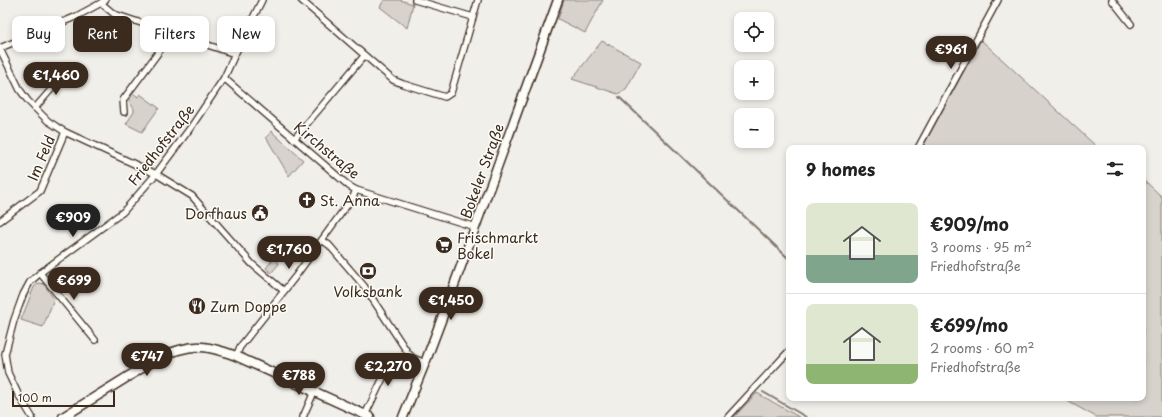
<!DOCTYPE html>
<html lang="en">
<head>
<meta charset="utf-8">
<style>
  :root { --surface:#fff; --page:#f6f6f6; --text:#222; --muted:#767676; --line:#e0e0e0; --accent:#3b2a1e }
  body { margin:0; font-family:"Playpen Sans",sans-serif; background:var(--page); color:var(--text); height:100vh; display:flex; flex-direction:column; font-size:15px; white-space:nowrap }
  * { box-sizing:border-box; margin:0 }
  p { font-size:13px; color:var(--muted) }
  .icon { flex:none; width:22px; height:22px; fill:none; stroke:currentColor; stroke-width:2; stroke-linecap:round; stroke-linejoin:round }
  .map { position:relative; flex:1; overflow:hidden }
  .panel { position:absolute; left:786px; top:145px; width:360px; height:256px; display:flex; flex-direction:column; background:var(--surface); border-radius:8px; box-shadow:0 2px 6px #0003 }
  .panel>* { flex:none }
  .guide { position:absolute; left:12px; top:16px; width:380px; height:36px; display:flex; gap:8px }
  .fabs { position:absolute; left:734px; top:12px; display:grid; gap:8px }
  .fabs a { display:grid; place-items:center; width:40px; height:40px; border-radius:8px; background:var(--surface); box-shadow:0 2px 6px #0003; font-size:20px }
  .scale { position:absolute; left:12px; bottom:10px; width:103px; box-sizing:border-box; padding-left:4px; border:2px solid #3b2a1e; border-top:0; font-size:11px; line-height:14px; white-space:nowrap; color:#3b2a1e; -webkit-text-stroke:3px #fdfcf7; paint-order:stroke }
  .price { position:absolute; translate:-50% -34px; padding:0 9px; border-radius:14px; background:var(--accent); color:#fff; font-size:13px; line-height:26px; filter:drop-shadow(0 1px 2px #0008) }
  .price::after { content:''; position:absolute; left:50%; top:24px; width:12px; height:9px; margin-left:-6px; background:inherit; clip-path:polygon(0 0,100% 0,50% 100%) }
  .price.current { background:#222; color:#fff }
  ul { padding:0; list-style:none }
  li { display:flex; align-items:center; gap:12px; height:100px; padding:0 20px }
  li+li { border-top:1px solid var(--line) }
  li span { display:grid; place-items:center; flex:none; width:112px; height:80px; border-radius:8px; color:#555 }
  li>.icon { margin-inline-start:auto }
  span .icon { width:48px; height:48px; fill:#fffc; stroke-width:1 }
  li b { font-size:17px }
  h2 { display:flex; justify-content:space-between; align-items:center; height:48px; padding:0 20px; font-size:17px }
  .tag { padding:0 14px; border-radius:8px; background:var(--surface); box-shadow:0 2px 6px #0003; font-size:14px; line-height:36px }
  .tag.current { background:var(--accent); color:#fff }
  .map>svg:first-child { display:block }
  .green { fill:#d7d2cc; stroke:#897e75 }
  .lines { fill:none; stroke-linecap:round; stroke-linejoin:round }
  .stream { stroke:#80746b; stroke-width:2 }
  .street-casing { stroke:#3b2a1e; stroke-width:8 }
  .secondary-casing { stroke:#3b2a1e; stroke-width:11 }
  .street { stroke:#fdfcf7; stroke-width:5.5 }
  .secondary { stroke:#fdfcf7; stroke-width:8 }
  .labels { text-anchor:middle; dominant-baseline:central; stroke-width:3; stroke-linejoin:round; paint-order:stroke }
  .street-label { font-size:14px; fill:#3b2a1e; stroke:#fdfcf7 }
  .poi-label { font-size:14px; fill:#3b2a1e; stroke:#fdfcf7; text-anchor:start }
</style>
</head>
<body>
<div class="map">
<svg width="1162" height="417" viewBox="0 0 1162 417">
  <rect width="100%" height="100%" fill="#f1efea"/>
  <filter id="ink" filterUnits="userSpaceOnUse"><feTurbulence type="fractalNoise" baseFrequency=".025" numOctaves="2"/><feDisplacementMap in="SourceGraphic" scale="8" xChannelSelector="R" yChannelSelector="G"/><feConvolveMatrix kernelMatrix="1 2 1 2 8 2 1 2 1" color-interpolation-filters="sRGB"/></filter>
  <g filter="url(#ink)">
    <g class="green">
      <polygon points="384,0 400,0 413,4 407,28 380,7"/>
      <polygon points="564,0 603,0 585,33 558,19"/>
      <polygon points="981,40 1098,148 922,148"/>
      <polygon points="602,41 641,62 626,89 618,94 572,79"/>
      <polygon points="133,93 138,97 140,94 159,108 142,132 126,124 134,112 134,109 129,101"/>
      <polygon points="271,131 303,160 289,176 266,137 269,135"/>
      <polygon points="1143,179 1162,197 1162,417 1096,417 1062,398 1143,398"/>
      <polygon points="275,257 279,264 271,273 266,268"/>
      <polygon points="39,283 44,284 54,299 43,327 21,320 34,287"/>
      <polygon points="757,393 799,417 734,417"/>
    </g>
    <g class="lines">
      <g class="stream">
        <polyline points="619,97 789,259"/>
        <polyline points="763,392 806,417"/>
      </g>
      <defs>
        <g id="street">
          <polyline points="301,0 393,80 403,84 445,97 451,93 478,0"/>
          <polyline points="415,0 473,17"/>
          <polyline points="1112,0 1131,24"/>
          <polyline points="101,3 114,14 235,54"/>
          <polyline points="0,48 75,17 101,3 105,0"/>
          <polyline points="0,49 20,90 28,101 48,121 65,132 156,174 192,196 252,264 284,291"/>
          <polyline points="224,78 349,186 356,190 475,227"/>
          <polyline points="35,108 55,85 69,75"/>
          <polyline points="124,112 123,100 172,34"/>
          <polyline points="294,139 364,56"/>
          <polyline points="918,148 998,0"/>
          <polyline points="0,221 40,191 65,132"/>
          <polyline points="322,240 329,245 364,286 408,353 413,358 425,363"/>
          <polyline points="40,273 95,340"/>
          <polyline points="236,356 240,347 295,277 353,197 356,190"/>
          <polyline points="365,415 384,376 372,370"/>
          <polyline points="32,417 18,394 8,373 5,354 14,320 23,295 30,282 40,273 123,212 156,174 191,127 224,78 235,54 262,0"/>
          <polyline points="303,417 314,392"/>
          <polyline points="728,417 789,351"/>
        </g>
        <g id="secondary">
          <path d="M63,417l95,-59c33,-15 45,-14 78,-2l134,61"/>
          <polyline points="403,417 425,363 445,310 558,0"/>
        </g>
      </defs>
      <use href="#street" class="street-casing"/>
      <use href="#secondary" class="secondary-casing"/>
      <use href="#street" class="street"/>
      <use href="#secondary" class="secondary"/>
    </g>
  </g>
  <defs>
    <symbol id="church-disc" viewBox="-11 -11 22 22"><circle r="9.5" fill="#3b2a1e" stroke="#fdfcf7"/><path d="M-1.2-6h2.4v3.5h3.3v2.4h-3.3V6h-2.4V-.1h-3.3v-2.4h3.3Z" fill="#fff"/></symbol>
    <symbol id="civic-disc" viewBox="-11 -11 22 22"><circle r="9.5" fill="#3b2a1e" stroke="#fdfcf7"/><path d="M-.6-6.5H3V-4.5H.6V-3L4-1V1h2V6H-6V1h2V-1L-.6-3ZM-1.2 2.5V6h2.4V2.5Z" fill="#fff"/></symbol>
    <symbol id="supermarket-disc" viewBox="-11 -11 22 22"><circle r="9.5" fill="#3b2a1e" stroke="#fdfcf7"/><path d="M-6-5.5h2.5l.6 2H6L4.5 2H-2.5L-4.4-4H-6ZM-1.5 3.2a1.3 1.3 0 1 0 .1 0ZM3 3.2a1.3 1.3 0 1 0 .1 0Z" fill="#fff"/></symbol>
    <symbol id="bank-disc" viewBox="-11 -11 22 22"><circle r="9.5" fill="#3b2a1e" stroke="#fdfcf7"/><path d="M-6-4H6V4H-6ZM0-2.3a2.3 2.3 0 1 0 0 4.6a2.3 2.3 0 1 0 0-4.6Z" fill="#fff"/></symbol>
    <symbol id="restaurant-disc" viewBox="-11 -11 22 22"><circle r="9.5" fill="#3b2a1e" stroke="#fdfcf7"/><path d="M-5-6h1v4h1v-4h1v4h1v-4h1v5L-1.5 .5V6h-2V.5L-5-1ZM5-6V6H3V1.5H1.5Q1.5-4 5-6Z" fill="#fff"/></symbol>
  </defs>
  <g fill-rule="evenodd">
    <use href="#church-disc" x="297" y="190" width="20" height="20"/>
    <use href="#civic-disc" x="250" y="203" width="20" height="20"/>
    <use href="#supermarket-disc" x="434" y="235" width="20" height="20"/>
    <use href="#bank-disc" x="358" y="261" width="20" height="20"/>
    <use href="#restaurant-disc" x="187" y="296" width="20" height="20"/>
  </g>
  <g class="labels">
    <g class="street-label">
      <text transform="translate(161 145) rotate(-52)">Friedhofstraße</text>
      <text transform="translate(327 150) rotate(40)">Kirchstraße</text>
      <text transform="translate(41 158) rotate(-67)">Im Feld</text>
      <text transform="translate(482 171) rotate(-70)">Bokeler Straße</text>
    </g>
    <g class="poi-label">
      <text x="320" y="200">St. Anna</text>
      <text x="247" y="213" text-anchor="end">Dorfhaus</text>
      <text x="457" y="237">Frischmarkt<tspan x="457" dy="16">Bokel</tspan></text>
      <text x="368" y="291" text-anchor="middle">Volksbank</text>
      <text x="210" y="306">Zum Doppe</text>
    </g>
  </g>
</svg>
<div class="fabs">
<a><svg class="icon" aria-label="locate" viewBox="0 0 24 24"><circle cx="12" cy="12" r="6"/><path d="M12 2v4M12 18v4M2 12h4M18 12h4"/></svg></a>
<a>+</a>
<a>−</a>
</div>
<div class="scale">100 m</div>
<b class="price" style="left:951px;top:70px">€961</b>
<b class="price" style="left:56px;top:96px">€1,460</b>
<b class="price current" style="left:73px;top:238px">€909</b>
<b class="price" style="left:289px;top:270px">€1,760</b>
<b class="price" style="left:74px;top:301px">€699</b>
<b class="price" style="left:451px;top:321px">€1,450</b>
<b class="price" style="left:147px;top:377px">€747</b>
<b class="price" style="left:388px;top:387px">€2,270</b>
<b class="price" style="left:299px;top:396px">€788</b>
<div class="guide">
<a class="tag">Buy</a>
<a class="tag current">Rent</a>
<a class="tag">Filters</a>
<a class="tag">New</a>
</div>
<section class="panel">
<h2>9 homes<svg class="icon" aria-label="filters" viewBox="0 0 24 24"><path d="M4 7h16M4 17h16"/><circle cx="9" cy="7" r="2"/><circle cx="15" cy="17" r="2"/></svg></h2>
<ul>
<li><span style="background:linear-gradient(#dfe7d0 65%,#7fa58c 0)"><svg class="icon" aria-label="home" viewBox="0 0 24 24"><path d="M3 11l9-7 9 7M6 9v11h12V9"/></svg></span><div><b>€909/mo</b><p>3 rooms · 95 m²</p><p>Friedhofstraße</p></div></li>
<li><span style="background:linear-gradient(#dfe7d0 75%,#8fb573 0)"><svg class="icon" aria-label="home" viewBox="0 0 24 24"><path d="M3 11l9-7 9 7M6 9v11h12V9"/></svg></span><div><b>€699/mo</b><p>2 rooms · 60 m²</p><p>Friedhofstraße</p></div></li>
</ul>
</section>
</div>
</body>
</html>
